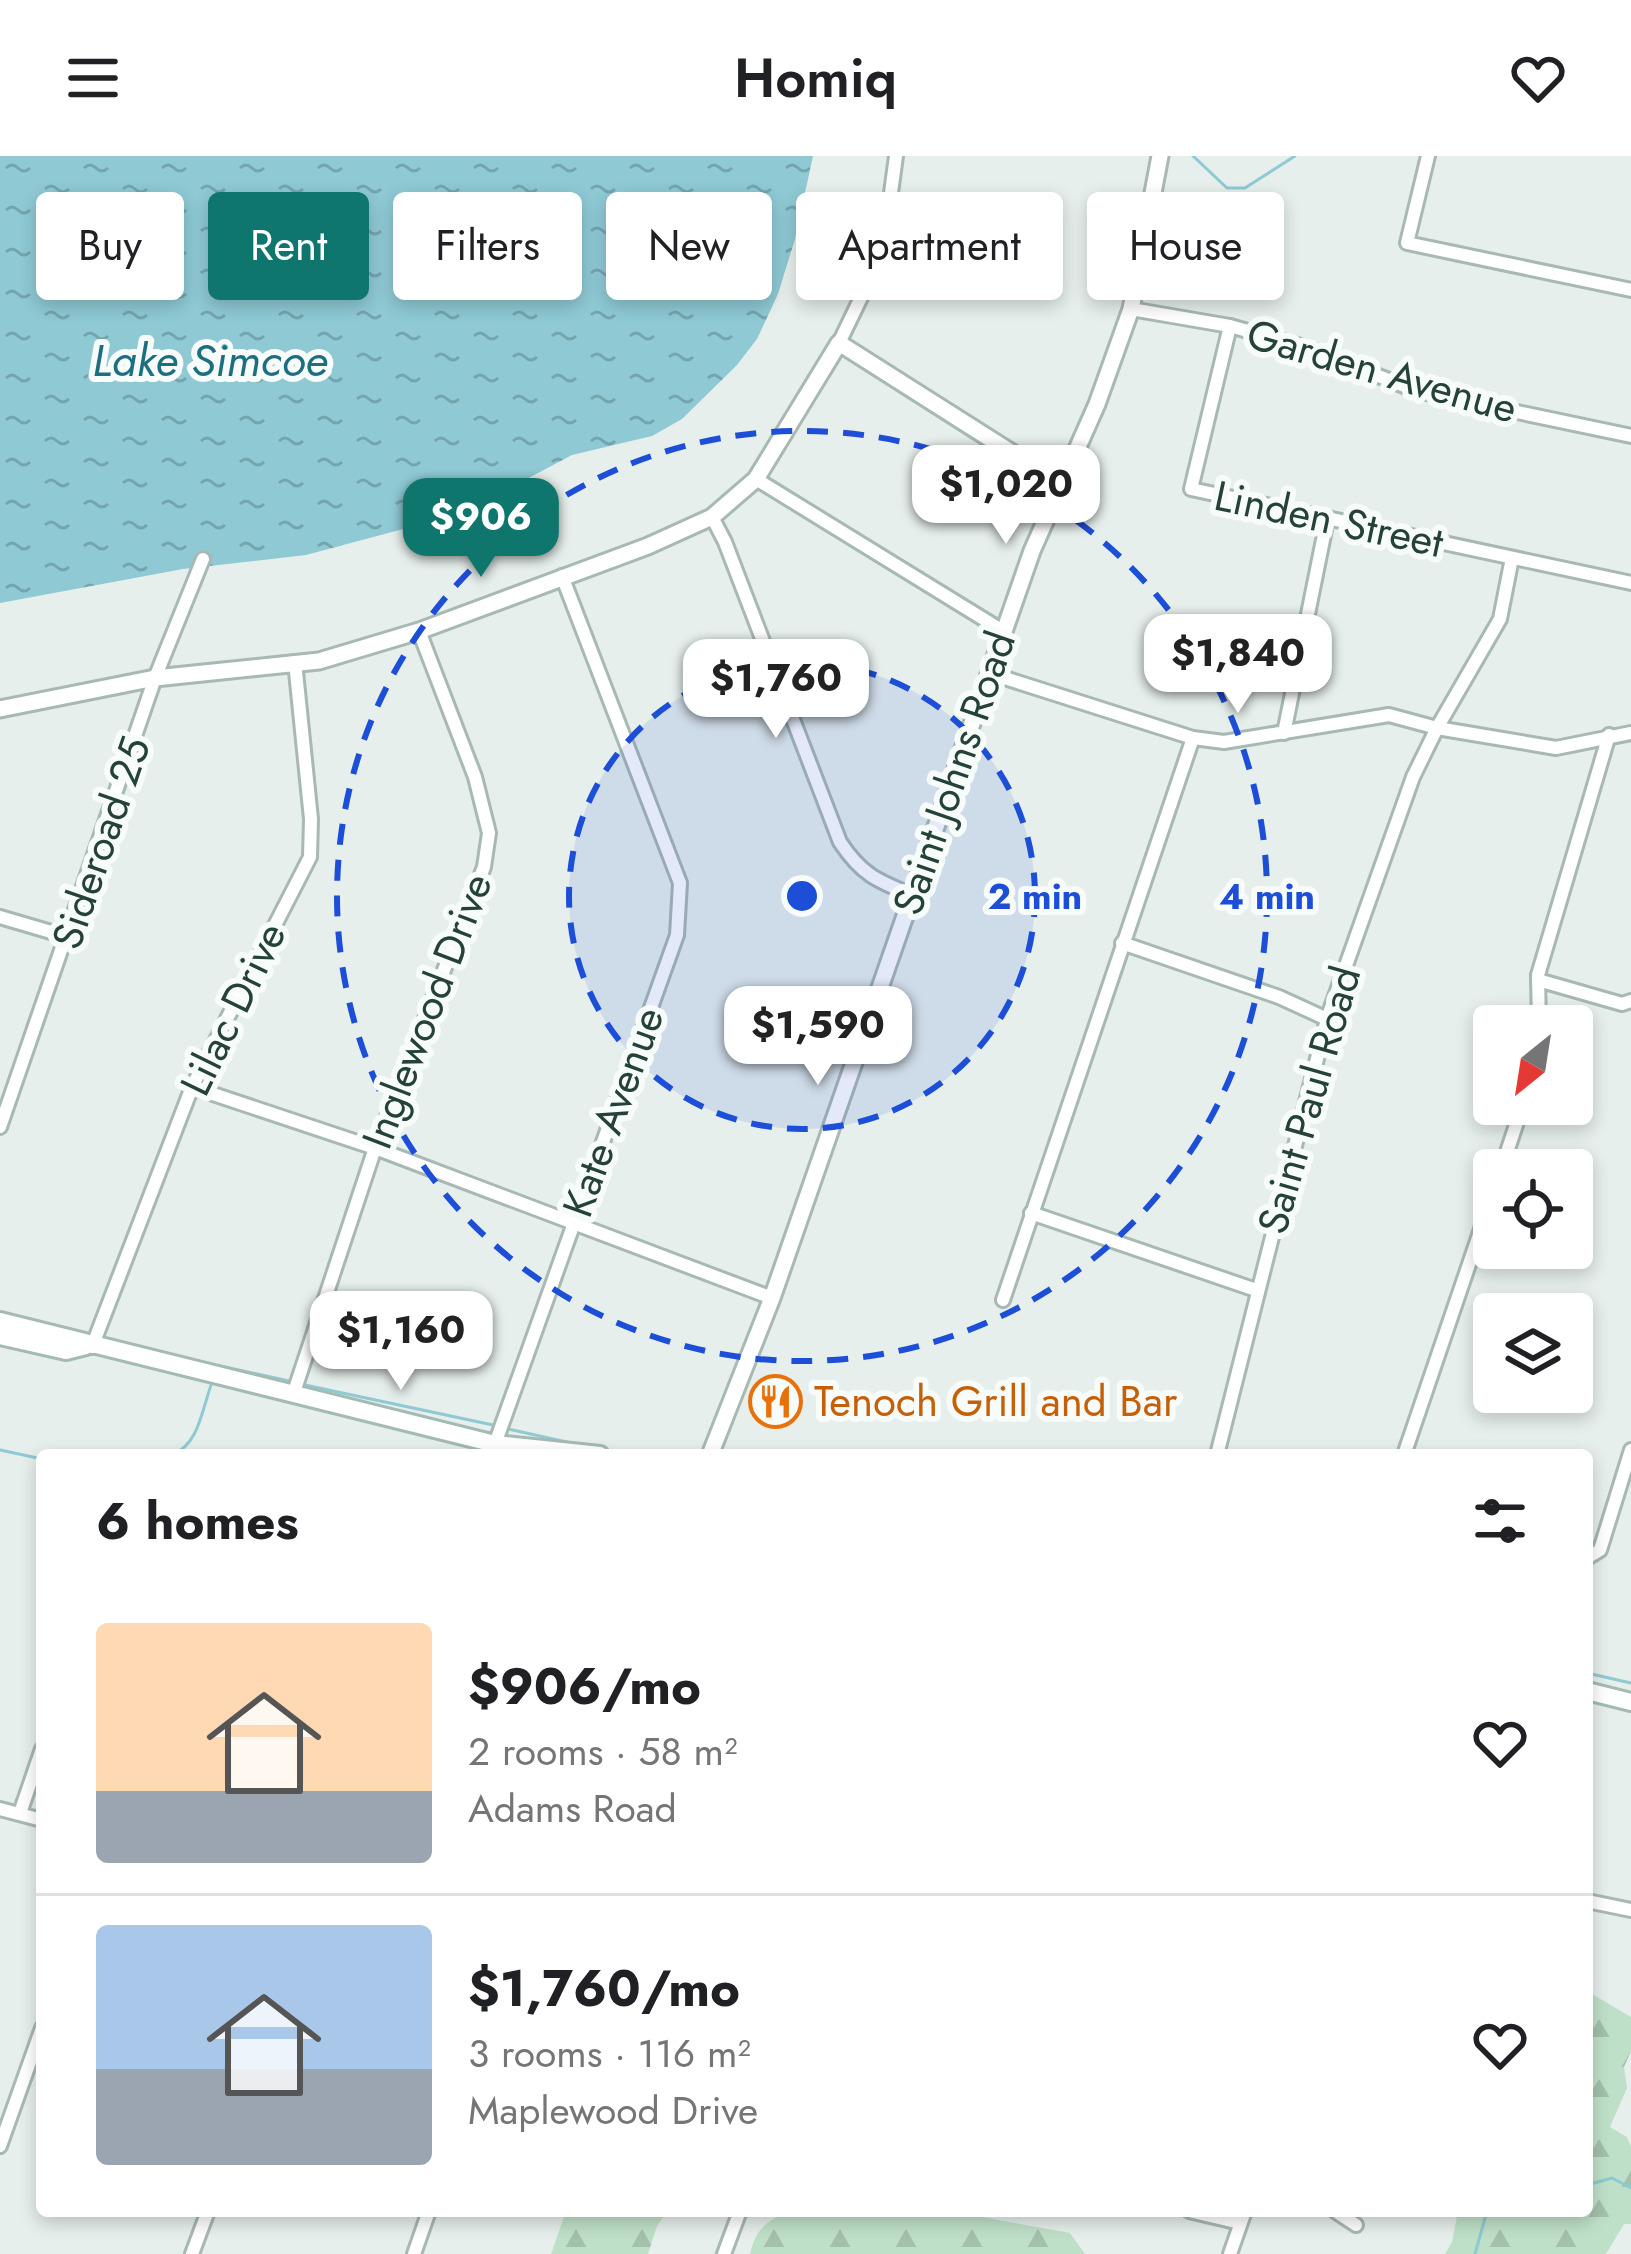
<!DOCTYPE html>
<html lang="en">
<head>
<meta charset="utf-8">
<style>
  :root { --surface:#fff; --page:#f2f2f2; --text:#202124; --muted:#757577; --line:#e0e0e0; --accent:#0f766e }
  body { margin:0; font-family:Jost,sans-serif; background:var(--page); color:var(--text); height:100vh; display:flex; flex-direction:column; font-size:45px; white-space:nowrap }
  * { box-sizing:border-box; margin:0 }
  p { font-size:39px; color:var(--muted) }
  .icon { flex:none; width:66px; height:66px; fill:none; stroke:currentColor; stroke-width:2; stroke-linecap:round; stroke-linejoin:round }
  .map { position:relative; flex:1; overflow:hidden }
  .details { position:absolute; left:36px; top:1293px; width:1557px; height:768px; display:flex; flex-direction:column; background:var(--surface); border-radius:12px; box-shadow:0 6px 18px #0003 }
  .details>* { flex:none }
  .guide { position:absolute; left:36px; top:36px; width:1560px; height:108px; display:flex; gap:24px }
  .needle { width:78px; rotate:210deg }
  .buttons { position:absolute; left:1473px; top:849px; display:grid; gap:24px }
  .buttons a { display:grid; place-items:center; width:120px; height:120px; border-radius:12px; background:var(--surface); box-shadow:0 6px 18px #0003; font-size:60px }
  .price { position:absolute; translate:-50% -102px; padding:0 27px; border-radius:24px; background:#fff; color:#222; font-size:39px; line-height:78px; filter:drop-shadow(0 3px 6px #0008) }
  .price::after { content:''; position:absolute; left:50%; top:72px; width:36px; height:27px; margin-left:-18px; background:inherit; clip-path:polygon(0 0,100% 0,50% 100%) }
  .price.selected { background:var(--accent); color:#fff }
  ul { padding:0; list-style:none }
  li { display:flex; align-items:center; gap:36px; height:300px; padding:0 60px }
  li+li { border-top:3px solid var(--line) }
  li span { display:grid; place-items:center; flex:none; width:336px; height:240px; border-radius:12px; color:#555 }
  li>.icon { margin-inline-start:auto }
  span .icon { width:144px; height:144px; fill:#fffc; stroke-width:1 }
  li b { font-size:51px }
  h2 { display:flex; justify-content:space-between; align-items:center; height:144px; padding:0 60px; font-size:51px }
  .pill { padding:0 42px; border-radius:12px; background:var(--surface); box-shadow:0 6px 18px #0003; font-size:42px; line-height:108px }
  .pill.selected { background:var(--accent); color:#fff }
  header { display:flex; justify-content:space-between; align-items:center; height:156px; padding:0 60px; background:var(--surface); font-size:54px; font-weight:600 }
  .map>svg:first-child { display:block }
  .forest { fill:url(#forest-firs) }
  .water { fill:url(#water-ripples) }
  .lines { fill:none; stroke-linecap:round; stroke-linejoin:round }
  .stream { stroke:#8ec9d4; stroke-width:3 }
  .minor-casing { stroke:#a8b8b2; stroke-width:18 }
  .tertiary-casing { stroke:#a8b8b2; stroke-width:21 }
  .secondary-casing { stroke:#a4bbb3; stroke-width:22 }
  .minor { stroke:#fff; stroke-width:12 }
  .tertiary { stroke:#fff; stroke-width:15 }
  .secondary { stroke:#fff; stroke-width:16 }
  .ring { fill:none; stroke:#1d4ed8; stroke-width:6; stroke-dasharray:21 15 }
  .labels { text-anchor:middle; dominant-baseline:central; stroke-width:12; stroke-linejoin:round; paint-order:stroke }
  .street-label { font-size:42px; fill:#24423a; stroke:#f7fbf9 }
  .food-label { font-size:42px; fill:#c56008; stroke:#f7fbf9; text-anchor:start }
  .water-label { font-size:45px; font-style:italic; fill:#1c6f80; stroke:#f7fbf9 }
  .centre { fill:#1d4ed8; stroke:#f7fbf9; stroke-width:6 }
  .ring-label { font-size:36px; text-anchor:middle; font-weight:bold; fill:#1d4ed8; stroke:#f7fbf9; stroke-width:12; stroke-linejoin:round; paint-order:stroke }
</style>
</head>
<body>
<header><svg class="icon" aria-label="menu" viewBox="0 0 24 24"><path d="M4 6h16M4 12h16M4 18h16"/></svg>Homiq<svg class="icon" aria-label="heart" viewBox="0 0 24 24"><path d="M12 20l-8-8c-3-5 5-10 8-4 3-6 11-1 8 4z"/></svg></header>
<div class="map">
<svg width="1631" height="2098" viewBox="0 0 1631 2098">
  <defs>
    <pattern id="forest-firs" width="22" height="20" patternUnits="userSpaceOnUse" patternTransform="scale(3)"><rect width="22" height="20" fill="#bfe0c8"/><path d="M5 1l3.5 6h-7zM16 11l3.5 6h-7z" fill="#a4c1ad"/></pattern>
    <pattern id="water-ripples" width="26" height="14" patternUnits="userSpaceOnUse" patternTransform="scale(3)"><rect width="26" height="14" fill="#8ec9d4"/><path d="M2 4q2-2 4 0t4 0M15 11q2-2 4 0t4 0" fill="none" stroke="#74a5ad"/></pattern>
  </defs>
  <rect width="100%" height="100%" fill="#e6efeb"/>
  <g class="forest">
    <polygon points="1587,1835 1631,1861 1631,1895 1624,1911 1627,1932 1610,1971 1627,1981 1631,1991 1631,2068 1624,2068 1606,2098 1445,2098 1452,2086 1458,2055 1587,2055"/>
    <polygon points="566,2055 667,2055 657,2070 648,2098 551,2098"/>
    <path d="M790,2055h31l22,6 5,-6h100l122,22 15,21h-335c6,-25 17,-34 40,-43z"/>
  </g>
  <polygon class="water" points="0,0 813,0 795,83 778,138 757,183 737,209 682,263 652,280 572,299 463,357 306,399 183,413 0,447"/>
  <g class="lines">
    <g class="stream">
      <polyline points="1193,0 1227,32 1245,32 1295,0"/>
      <polyline points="220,1210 289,1225"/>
      <polyline points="305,1229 493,1269"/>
      <polyline points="508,1273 580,1289"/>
      <polyline points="0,1294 42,1303"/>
      <polyline points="607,1295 623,1299"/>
      <path d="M172,1299c29,-12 30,-49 41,-75"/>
      <polyline points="1587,1517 1631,1527"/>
      <polyline points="1587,2029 1612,2022 1631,2032"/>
      <polyline points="1475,2098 1487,2055"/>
    </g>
    <defs>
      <g id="minor">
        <polyline points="1428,0 1407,87 1631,134"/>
        <polyline points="1131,153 1230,170 1304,191 1417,235 1631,280"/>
        <polyline points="1230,170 1191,333 1631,427"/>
        <polyline points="839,187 883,96 896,0"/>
        <polyline points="756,323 1003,475"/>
        <path d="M712,361l13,25 115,300c21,32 37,39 72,53"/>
        <polyline points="989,517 1193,582 1224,586 1389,559 1437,572 1556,592 1631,577"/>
        <polyline points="1284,577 1327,364"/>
        <polyline points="0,761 68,781"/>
        <polyline points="1122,787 1279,841 1327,863"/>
        <polyline points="1538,824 1622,848 1631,845"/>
        <polyline points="1539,870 1538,819 1609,579"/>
        <polyline points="192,931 375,992 772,1142"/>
        <polyline points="0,971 155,522 203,403"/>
        <polyline points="1501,1014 1523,948"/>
        <polyline points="1031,1057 1256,1134"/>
        <polyline points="1003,1144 1193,582"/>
        <polyline points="92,1191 192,931 310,701 311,663 295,506"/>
        <polyline points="294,1236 375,992 484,711 489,677 475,621 419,475"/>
        <polyline points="495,1288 677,779 680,727 562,420"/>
        <polyline points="1217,1299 1327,863 1413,621 1437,572 1500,463 1512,402"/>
        <polyline points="1404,1299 1494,1035"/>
        <polyline points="1587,1402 1600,1394 1631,1294"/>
        <polyline points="0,1653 42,1664"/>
        <polyline points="20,1657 42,1593"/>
        <polyline points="1587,1745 1631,1754"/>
        <polyline points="0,1990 42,1872"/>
        <polyline points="1189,2055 1240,2067"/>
        <polyline points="1335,2055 1356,2069"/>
        <polyline points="192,2098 208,2055"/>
        <polyline points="414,2098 429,2055"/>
        <polyline points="724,2098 740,2055"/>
        <polyline points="1230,2098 1245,2055"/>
      </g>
      <g id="tertiary">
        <polyline points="0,553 155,522 319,505 419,475 648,390 712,361 756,323 839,187 1061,328"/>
        <polyline points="710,1299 772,1142 1032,395 1097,248 1131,153 1160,0"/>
      </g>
      <g id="secondary">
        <polyline points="0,1165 495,1288 600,1299"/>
        <polyline points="0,1180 66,1195 86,1190"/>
        <polyline points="1587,1535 1631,1546"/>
      </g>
    </defs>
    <use href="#minor" class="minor-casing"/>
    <use href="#tertiary" class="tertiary-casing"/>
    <use href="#secondary" class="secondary-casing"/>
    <use href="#minor" class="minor"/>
    <use href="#tertiary" class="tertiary"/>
    <use href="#secondary" class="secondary"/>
  </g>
  <circle cx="802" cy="740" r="233" fill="#1d4ed8" fill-opacity=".12"/>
  <g class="ring">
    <circle cx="802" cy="740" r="233"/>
    <circle cx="802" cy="740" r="465"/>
  </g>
  <defs>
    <symbol id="restaurant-ring" viewBox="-11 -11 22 22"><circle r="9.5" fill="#f7fbf9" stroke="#e8710a" stroke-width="1.5"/><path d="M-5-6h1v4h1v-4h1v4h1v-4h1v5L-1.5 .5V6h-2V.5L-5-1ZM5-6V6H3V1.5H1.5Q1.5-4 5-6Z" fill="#e8710a"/></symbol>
  </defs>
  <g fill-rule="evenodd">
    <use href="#restaurant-ring" x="746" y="1216" width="59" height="59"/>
  </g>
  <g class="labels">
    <g class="street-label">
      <text transform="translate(1382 215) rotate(16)">Garden Avenue</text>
      <text transform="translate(1329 363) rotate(12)">Linden Street</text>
      <text transform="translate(954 617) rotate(-71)">Saint Johns Road</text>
      <text transform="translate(101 687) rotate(-71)">Sideroad 25</text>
      <text transform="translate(233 853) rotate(-64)">Lilac Drive</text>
      <text transform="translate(427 855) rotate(-69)">Inglewood Drive</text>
      <text transform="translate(1309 944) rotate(-74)">Saint Paul Road</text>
      <text transform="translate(613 956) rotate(-70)">Kate Avenue</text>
    </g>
    <g class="food-label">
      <text x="814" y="1245">Tenoch Grill and Bar</text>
    </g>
    <g class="water-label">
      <text x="210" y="204">Lake Simcoe</text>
    </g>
  </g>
  <circle cx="802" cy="740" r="18" class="centre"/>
  <g class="ring-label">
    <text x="1035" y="753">2 min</text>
    <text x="1267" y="753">4 min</text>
  </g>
</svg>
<div class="buttons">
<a><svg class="needle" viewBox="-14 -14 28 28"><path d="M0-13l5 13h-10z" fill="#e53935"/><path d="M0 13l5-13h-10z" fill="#757577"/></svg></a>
<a><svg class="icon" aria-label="locate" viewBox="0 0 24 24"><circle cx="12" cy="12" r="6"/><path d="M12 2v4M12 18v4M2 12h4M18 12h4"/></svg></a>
<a><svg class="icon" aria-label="layers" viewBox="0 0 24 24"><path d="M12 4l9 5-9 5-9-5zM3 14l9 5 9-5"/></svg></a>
</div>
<b class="price" style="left:1006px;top:391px">$1,020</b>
<b class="price selected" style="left:481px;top:424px">$906</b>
<b class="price" style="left:1238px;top:560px">$1,840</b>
<b class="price" style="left:776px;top:585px">$1,760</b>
<b class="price" style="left:818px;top:932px">$1,590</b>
<b class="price" style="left:401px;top:1237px">$1,160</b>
<div class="guide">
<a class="pill">Buy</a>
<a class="pill selected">Rent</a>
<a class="pill">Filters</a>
<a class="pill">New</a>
<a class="pill">Apartment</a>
<a class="pill">House</a>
</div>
<section class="details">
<h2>6 homes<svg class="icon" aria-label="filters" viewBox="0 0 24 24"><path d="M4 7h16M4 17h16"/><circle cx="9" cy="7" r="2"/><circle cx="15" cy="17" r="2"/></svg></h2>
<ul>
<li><span style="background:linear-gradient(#ffd9b3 70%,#9aa5b1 0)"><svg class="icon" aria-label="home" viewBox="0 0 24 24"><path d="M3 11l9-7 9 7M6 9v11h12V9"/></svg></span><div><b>$906/mo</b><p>2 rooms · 58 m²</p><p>Adams Road</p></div><svg class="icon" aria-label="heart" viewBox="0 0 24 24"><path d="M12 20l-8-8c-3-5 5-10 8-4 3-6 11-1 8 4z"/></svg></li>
<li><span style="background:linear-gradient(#a9c7e8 60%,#9aa5b1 0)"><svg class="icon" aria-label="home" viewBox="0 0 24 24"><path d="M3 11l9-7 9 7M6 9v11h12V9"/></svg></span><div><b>$1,760/mo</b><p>3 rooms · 116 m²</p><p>Maplewood Drive</p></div><svg class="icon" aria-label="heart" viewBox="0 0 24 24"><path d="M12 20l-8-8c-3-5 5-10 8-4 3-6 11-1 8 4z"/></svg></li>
</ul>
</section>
</div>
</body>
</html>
